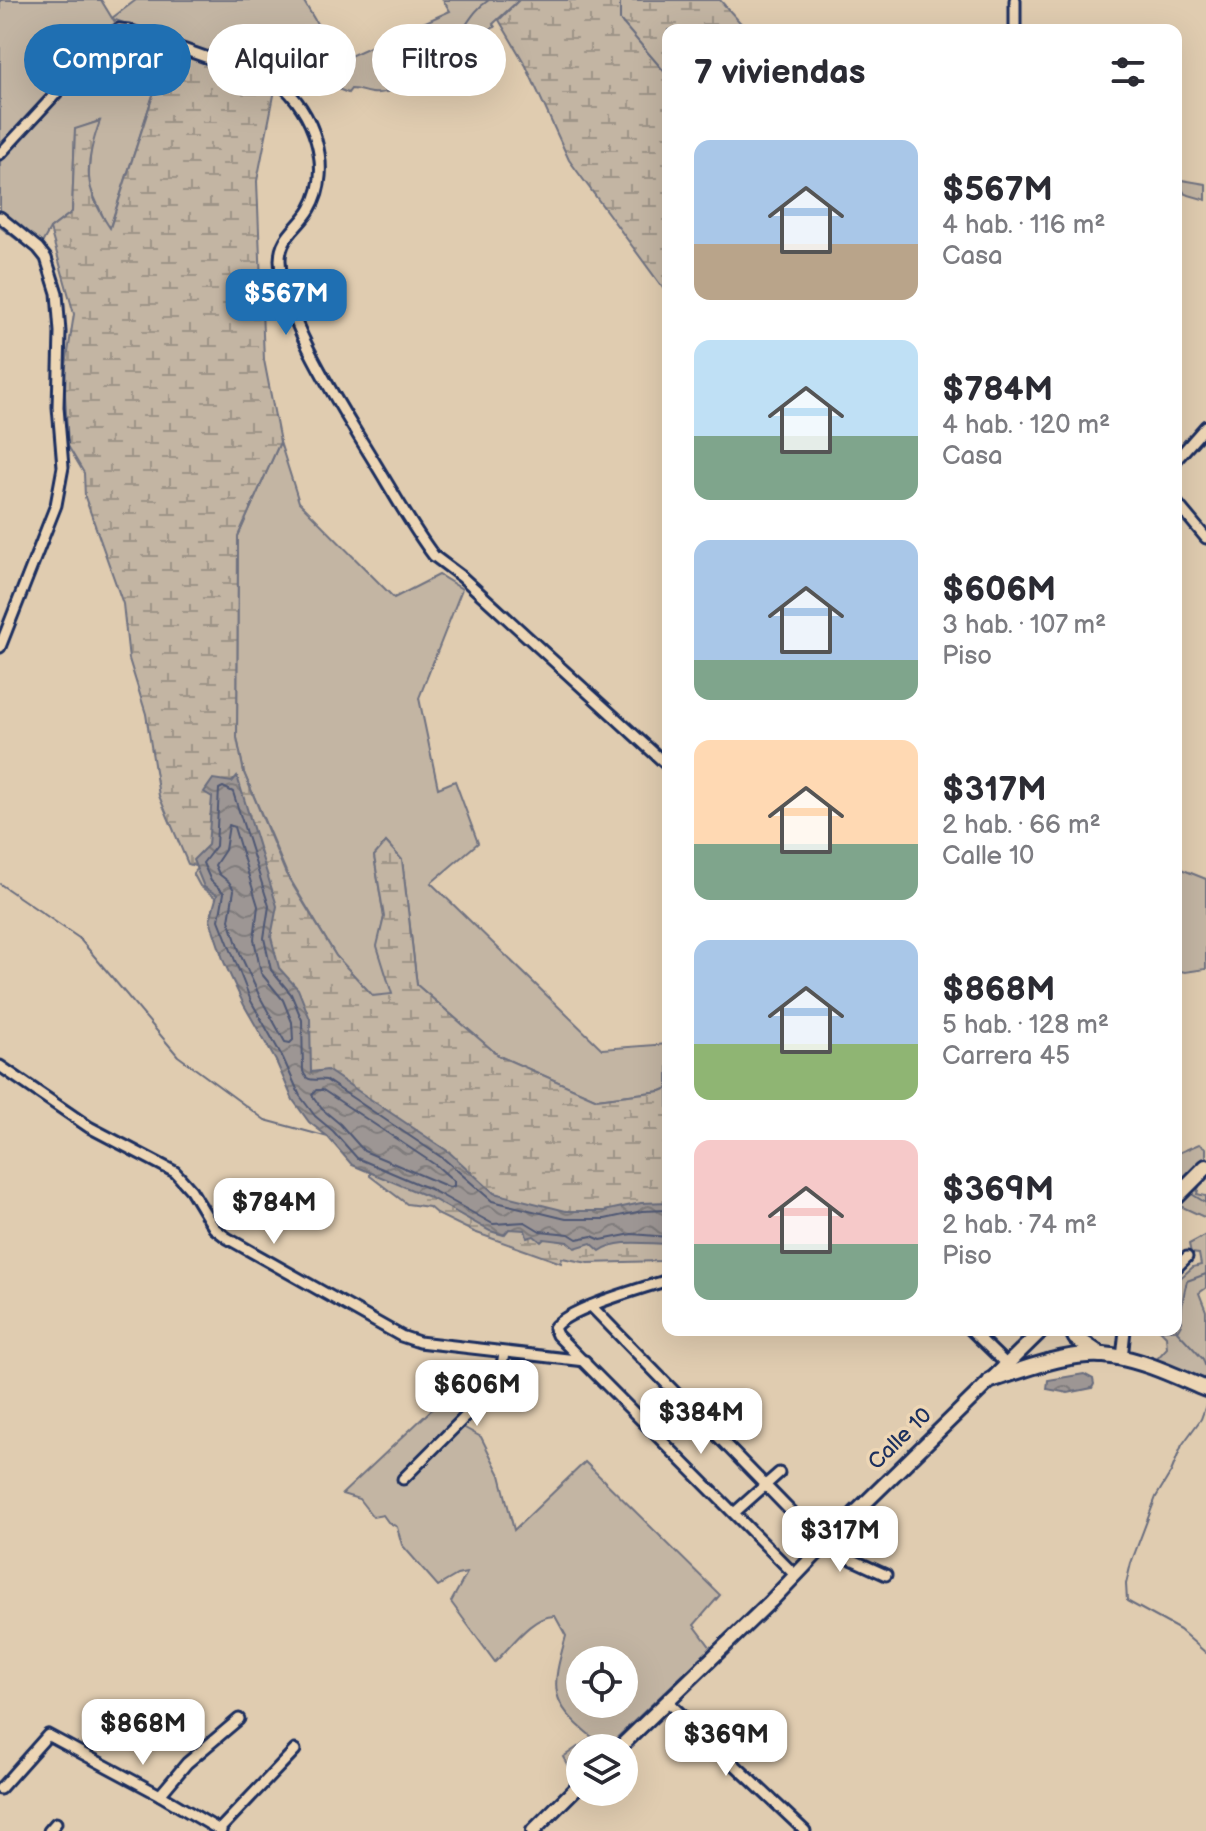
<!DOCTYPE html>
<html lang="es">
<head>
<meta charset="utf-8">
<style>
  :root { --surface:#fff; --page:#f2f2f3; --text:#2b2b33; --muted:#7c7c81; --accent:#1f6fb2 }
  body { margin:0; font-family:"Balsamiq Sans",sans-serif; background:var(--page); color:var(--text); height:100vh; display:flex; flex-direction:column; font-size:30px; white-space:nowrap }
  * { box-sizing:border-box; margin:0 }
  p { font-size:26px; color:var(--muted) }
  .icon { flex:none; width:44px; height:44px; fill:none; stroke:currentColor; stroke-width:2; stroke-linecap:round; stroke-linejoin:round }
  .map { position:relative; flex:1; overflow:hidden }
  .sheet { position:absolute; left:662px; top:24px; width:520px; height:1312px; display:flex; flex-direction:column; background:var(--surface); border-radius:16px; box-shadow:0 8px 32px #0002 }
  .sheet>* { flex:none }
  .guide { position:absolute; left:24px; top:24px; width:518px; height:72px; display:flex; gap:16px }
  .tools { position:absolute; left:566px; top:1646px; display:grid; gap:16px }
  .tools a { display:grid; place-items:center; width:72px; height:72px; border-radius:50%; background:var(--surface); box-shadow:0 8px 32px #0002; font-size:40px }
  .price { position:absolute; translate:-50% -68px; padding:0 18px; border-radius:16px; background:#fff; color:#222; font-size:26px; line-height:52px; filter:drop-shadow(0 2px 4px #0008) }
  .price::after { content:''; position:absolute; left:50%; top:48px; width:24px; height:18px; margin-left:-12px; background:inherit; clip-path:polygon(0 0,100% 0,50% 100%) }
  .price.selected { background:var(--accent); color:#fff }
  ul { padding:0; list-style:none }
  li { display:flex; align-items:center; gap:24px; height:200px; padding:0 32px }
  li span { display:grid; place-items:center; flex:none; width:224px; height:160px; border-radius:16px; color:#555 }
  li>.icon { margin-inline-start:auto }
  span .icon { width:96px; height:96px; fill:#fffc; stroke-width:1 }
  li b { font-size:34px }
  h2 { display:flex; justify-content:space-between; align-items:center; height:96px; padding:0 32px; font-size:34px }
  .pill { padding:0 28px; border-radius:36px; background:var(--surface); box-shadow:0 8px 32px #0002; font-size:28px; line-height:72px }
  .pill.selected { background:var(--accent); color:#fff }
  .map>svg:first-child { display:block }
  .green { fill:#c3b5a3; stroke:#6f7280; stroke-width:2; fill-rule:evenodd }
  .wetland { fill:url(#wetland-marsh); stroke:#6f7280; stroke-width:2 }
  .water { fill:url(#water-waves); stroke:#696d7e; stroke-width:2 }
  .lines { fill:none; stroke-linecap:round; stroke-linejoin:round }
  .shore { stroke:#4f5874; stroke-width:2 }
  .stream { stroke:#696d7e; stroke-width:2 }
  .minor-casing { stroke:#1b2f5e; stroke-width:15 }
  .tertiary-casing { stroke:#1b2f5e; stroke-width:18 }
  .secondary-casing { stroke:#1b2f5e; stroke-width:20 }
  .minor { stroke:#edd6b5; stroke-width:9 }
  .tertiary { stroke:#edd6b5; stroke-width:12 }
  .secondary { stroke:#edd6b5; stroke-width:14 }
  .labels { text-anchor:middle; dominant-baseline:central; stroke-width:7; stroke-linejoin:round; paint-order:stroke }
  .street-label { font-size:22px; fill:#1b2f5e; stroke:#edd6b5 }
</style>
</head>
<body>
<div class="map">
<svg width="1206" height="1831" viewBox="0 0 1206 1831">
  <defs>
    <pattern id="wetland-marsh" width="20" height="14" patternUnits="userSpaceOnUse" patternTransform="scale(2)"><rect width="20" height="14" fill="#c3b5a3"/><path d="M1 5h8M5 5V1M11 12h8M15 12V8" fill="none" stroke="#9e9488"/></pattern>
    <pattern id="water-waves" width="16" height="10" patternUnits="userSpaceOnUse" patternTransform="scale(2)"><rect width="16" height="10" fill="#9d9694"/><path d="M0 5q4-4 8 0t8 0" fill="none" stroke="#7f7b7c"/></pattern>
  </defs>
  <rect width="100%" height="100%" fill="#e0ccb0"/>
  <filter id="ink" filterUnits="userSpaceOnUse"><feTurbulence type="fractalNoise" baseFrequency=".0125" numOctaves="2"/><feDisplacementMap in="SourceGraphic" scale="16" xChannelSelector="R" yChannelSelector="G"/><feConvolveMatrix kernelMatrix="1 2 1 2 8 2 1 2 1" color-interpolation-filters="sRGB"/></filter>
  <g filter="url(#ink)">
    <g class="green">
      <path d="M0,0h101l11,18 24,-18h167l36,61 111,-50 -7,-11h76l-26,24 2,3 -12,5 -11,9 1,3 -49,36 -8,-2c-15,9 -27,17 -45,15 -9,-1 -11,-4 -20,-4l-3,4 -48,-19 -3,9 -8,7 -9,-8 -167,-63 6,10 50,17 -60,184 -21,-47 3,-37 8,-25 -24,9 -3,82 -22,17 -14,25 -36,-27z"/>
      <polygon points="1176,179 1206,184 1206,200 1185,194"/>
      <polygon points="280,442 299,502 394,598 439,575 462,589 419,698 438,788 455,781 478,843 431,883 602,1049 668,1044 668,1088 661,1091 597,1099 499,1056 417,985 402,860 386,842 374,856 384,917 378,946 393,995 373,996 336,956 287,874 244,773 237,738 238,536"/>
      <polygon points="1176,867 1206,879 1206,969 1185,972 1176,970"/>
      <polygon points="1199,1144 1206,1148 1206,1161 1176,1190 1176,1154"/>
      <polygon points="1199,1186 1197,1194 1206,1196 1206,1218 1176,1204"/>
      <polygon points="1206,1235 1206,1288 1199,1293 1206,1311 1206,1384 1155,1361 1167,1348 1166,1336 1160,1330 1176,1330 1178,1280 1193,1267 1201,1265 1199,1254 1191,1253 1189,1244"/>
      <path d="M445,1397l17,19 1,11 18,10 19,38 14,55 71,-68 135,133 -26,30 17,23 -105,100h-26v25l-5,5 -12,-21 29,-20c-45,-36 -40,-50 -26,-101l-11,-20c-23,-1 -45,32 -60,46l-44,-60 16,-29 -10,2 -19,11 -36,-41 -5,-18 -9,-5 -5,-7 -10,2 -14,-18 -17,-5zM580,1660h44v44h-44z"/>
    </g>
    <g class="wetland">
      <polygon points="519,0 720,0 747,30 668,30 668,295 569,160 526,66 499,20"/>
      <path d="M169,46l106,44 -18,91 7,179 16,82 -42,94 -1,202 7,35 42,101 50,82 37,40 19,-2 -15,-48 7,-29 -10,-61 12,-14 16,18 15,125 82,71 98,43 64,-8 7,-3v170l-7,3 -73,2 -26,-5 -1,5 -87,-31 -37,-18 -8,-7 -22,-3 -37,-28v-16l-55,-60 -99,-187v-15l-16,-12 -7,-13 5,-6 -10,-3 -29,-68 -13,-82 -17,-55 -6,-55 -38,-107 -1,-24 -16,-27 -4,-68 10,-64 -24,-85 22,-17 3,-83 25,-8c-16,44 -17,67 10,107z"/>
    </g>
    <g class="water">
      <path d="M237,776l40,130 -6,31 8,31 19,21 12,30 1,53 16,-2 122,82 45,41 72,18h38l37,-8 27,-1v42c-21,0 -50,-6 -68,7l-9,-8 -16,5 -7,-6 -24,-3 -3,3 -7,-6 -7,2 -2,-8 -16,-1 -5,6 -14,-4 -61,-34 -77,-32 -25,-29 -18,-14 -16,-22 -17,-39 -32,-56 -20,-43 -14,-42 7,-25 -13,-8 -11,-27 15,-15 4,-48 -8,-5 9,-13 19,3z"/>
      <polygon points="1084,1374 1093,1379 1094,1384 1092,1388 1068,1393 1047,1389 1048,1380"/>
    </g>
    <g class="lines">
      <g class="shore">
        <polygon points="229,825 234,827 258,906 254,939 261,973 283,1000 292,1022 293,1040 290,1043 285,1042 260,997 241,956 229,920 234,890 229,882 219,874 215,865 225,850"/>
        <polygon points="316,1090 323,1090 437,1166 454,1181 454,1186 449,1187 364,1151 340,1124 322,1109 312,1095"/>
        <path d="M668,1210l-26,1 -37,8h-39l-74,-18 -48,-42 -118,-79c-10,-2 -19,4 -23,-9l-1,-51 -11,-26 -20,-24 -7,-32 5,-32 -36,-114 -10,-5 -4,2 -3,57 -13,17 8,18 13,12 -5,27 32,81 32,57 17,38 15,20 18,15 24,27 75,32 61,34 32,-2 15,9 29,3 8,5 15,-3 9,4 31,-6 36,3"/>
      </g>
      <g class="stream">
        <polyline points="505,0 508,0"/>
        <polyline points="620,0 620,20 668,76"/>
        <path d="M428,56c34,-6 35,-40 61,-56"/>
        <polyline points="0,884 79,938 178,1056 265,1120 328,1137"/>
        <polyline points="1190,1193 1206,1203"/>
        <path d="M1206,1274l-19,7c-3,11 -7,31 -5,41l-5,9 26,28 3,9"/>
        <polyline points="1206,1405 1201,1419 1182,1445 1171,1472 1156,1497 1131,1563 1126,1584 1127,1601 1180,1630 1206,1653"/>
      </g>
      <defs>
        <g id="minor">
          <polyline points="1015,30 1015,0"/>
          <path d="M0,154l112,-121 7,-4 10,1 150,53c34,27 55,85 31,126 -11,19 -30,27 -30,51 1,58 65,153 95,203 19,31 37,64 59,93l28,21 206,189"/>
          <polyline points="0,217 38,248 46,258 57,293 60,332 58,407 63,467 56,505 0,647"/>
          <polyline points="1176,460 1206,426"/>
          <polyline points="1176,502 1206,538"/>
          <polyline points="0,1066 89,1127 175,1172 191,1190 214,1228 227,1238 401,1336 419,1342 585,1361"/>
          <polyline points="1176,1268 1187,1257"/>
          <path d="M668,1280c-25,8 -102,29 -114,48l3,7 237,239"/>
          <polyline points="591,1306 802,1523 821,1534 840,1554 886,1575"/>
          <polyline points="971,1330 1007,1365"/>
          <polyline points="1122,1358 1125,1330"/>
          <polyline points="403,1479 495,1387 501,1372 504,1353"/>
          <polyline points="734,1513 779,1473"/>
          <polyline points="668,1702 805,1831"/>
          <polyline points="0,1789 48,1735 160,1795 221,1831"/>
          <polyline points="160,1795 187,1763 239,1719"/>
          <polyline points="219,1830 295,1750"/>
          <polyline points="49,1831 56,1823"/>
        </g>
        <g id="tertiary">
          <polyline points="619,1748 771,1601 855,1513 1042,1330"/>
          <polyline points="533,1831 580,1784"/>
        </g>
        <g id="secondary">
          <polyline points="1176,1197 1206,1167"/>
          <polyline points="1072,1330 1076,1338 1101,1355"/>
          <path d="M991,1380c38,-12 80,-30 121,-24 33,5 63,20 94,33"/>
        </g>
      </defs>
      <use href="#minor" class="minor-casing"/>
      <use href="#tertiary" class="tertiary-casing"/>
      <use href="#secondary" class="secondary-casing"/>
      <use href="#minor" class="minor"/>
      <use href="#tertiary" class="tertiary"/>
      <use href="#secondary" class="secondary"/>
    </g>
  </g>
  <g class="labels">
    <g class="street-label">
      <text transform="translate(900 1439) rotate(-44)">Calle 10</text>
    </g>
  </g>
</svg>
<div class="tools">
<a><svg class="icon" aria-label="locate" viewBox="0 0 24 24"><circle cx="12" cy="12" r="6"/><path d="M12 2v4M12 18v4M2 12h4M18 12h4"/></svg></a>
<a><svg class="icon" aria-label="layers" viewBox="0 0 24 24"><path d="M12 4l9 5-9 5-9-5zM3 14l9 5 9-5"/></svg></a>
</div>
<b class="price selected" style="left:286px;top:337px">$567M</b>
<b class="price" style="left:274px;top:1246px">$784M</b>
<b class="price" style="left:477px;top:1428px">$606M</b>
<b class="price" style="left:701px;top:1456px">$384M</b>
<b class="price" style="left:840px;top:1574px">$317M</b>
<b class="price" style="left:143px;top:1767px">$868M</b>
<b class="price" style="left:726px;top:1778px">$369M</b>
<div class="guide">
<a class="pill selected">Comprar</a>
<a class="pill">Alquilar</a>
<a class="pill">Filtros</a>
</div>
<section class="sheet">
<h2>7 viviendas<svg class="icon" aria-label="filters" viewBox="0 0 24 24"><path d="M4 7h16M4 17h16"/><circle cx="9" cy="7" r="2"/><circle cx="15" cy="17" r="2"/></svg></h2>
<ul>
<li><span style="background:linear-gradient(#a9c7e8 65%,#b9a48a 0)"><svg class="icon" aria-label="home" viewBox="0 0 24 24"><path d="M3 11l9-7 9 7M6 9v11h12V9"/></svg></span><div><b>$567M</b><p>4 hab. · 116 m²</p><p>Casa</p></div></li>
<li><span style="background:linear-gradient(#bfe0f5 60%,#7fa58c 0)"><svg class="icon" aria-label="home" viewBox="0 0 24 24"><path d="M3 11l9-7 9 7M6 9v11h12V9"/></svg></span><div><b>$784M</b><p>4 hab. · 120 m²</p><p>Casa</p></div></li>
<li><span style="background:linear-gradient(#a9c7e8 75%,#7fa58c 0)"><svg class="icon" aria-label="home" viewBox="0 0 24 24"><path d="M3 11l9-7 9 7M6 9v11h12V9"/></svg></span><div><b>$606M</b><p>3 hab. · 107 m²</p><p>Piso</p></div></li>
<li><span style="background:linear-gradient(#ffd9b3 65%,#7fa58c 0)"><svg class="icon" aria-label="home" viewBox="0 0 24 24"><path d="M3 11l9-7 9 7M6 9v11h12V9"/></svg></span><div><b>$317M</b><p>2 hab. · 66 m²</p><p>Calle 10</p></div></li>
<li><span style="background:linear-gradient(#a9c7e8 65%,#8fb573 0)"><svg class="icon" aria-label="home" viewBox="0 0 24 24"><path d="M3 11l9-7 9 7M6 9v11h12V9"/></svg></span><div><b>$868M</b><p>5 hab. · 128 m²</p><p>Carrera 45</p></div></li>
<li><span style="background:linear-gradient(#f6c9c9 65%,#7fa58c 0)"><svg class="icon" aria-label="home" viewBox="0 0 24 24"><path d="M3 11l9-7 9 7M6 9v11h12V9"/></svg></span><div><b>$369M</b><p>2 hab. · 74 m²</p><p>Piso</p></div></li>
</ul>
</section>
</div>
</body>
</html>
